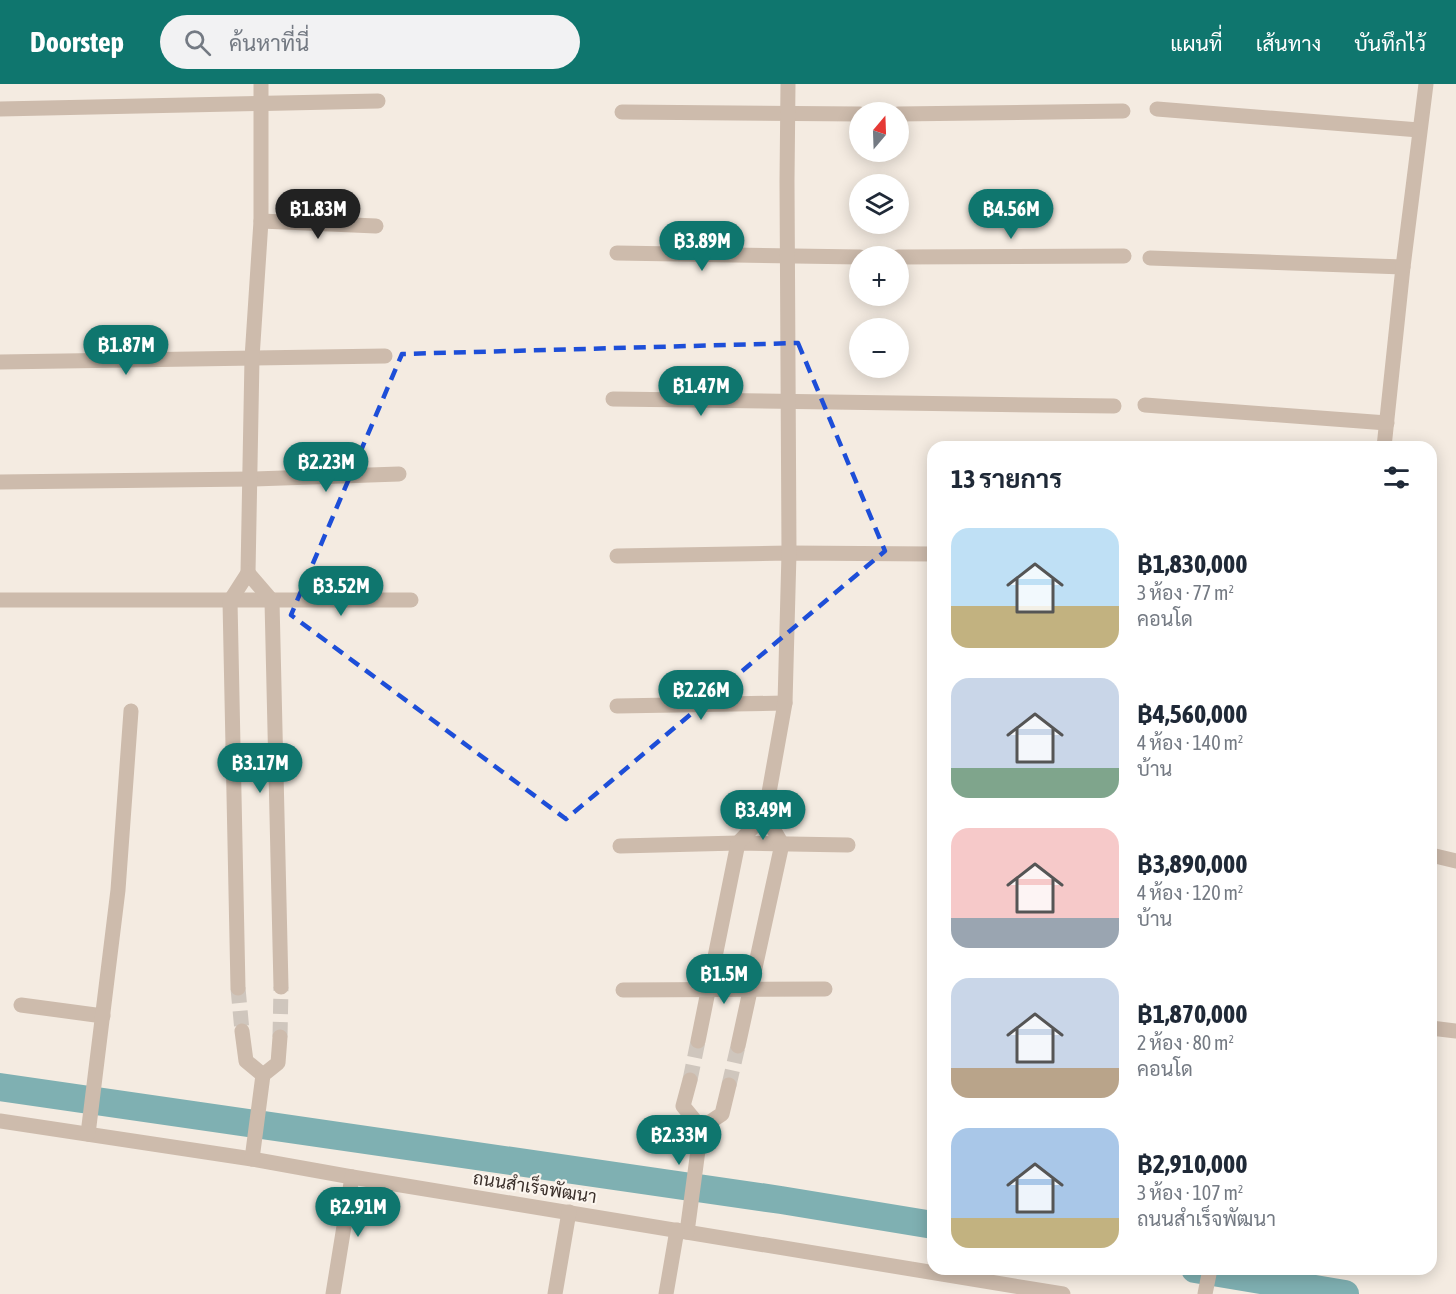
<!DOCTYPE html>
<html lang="th">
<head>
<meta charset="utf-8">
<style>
  :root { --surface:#fff; --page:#f2f2f3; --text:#1f2937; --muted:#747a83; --accent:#0f766e }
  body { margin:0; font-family:"Asap Condensed",Sarabun,sans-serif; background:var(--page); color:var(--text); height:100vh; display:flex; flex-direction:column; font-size:22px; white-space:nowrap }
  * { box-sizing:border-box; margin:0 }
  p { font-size:20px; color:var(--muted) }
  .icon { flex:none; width:33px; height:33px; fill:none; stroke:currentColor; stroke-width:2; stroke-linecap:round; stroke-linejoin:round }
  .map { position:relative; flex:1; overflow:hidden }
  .details { position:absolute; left:927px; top:357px; width:510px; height:834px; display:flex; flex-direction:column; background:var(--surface); border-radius:18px; box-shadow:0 3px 15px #0003 }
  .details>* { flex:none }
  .needle { width:39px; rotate:19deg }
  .buttons { position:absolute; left:849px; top:18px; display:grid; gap:12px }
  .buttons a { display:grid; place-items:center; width:60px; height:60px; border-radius:50%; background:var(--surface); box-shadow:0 3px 15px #0003; font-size:30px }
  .price { position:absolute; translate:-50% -51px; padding:0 14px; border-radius:21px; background:var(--accent); color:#fff; font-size:20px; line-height:39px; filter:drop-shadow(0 2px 3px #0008) }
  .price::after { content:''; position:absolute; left:50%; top:36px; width:18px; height:14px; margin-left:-9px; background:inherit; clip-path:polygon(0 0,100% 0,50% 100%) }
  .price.selected { background:#222; color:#fff }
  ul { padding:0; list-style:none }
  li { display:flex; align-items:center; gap:18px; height:150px; padding:0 24px }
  li span { display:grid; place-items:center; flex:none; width:168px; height:120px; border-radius:18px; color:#555 }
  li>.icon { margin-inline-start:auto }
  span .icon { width:72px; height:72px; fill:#fffc; stroke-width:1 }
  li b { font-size:26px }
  h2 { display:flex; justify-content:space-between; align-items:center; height:72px; padding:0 24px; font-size:26px }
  header { display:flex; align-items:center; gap:36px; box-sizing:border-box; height:84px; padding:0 30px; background:var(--accent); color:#fff }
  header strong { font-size:28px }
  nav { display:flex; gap:33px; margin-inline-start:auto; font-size:21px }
  .search { width:420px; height:54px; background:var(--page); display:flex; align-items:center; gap:15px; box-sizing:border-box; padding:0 21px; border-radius:33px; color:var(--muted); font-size:22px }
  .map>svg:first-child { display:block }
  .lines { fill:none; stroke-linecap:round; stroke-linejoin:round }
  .canal { stroke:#7fb0b2; stroke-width:28 }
  .minor-tunnel { stroke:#cfc6bd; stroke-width:15; stroke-dasharray:15 8; stroke-linecap:butt }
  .minor { stroke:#cdbbac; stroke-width:15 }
  .marked { fill:none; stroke:#1d4ed8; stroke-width:4.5; stroke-dasharray:12 8; stroke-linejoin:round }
  .labels { text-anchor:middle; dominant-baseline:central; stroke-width:4.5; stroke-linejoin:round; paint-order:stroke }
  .street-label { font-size:18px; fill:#3b302b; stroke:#fbf5ee }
</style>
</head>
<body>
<header>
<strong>Doorstep</strong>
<div class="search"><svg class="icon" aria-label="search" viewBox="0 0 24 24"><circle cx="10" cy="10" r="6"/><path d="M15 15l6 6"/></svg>ค้นหาที่นี่</div>
<nav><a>แผนที่</a><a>เส้นทาง</a><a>บันทึกไว้</a></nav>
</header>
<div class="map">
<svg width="1456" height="1210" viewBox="0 0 1456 1210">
  <rect width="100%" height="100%" fill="#f4ebe1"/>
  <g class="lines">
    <g class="canal">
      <polyline points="0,1003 781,1116 933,1141"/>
      <polyline points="1195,1185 1345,1210"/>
    </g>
    <g class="minor-tunnel">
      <polyline points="238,904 242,947"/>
      <polyline points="280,953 281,903"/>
      <polyline points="690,996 698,957"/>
      <polyline points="729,1001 738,962"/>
    </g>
    <g class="minor">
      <polyline points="0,25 378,17"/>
      <polyline points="1157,25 1419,46"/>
      <polyline points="622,28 860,30"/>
      <polyline points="898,30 1123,27"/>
      <polyline points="261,137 376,142"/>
      <polyline points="617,169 860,173"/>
      <polyline points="898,173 1124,172"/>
      <polyline points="1150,174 1403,183"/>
      <polyline points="0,278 385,272"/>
      <polyline points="613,315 1114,322"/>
      <polyline points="1145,321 1387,339"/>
      <polyline points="1384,363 1403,183 1426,0"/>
      <polyline points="0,398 251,395 399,390"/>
      <polyline points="617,472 789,469 933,470"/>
      <polyline points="248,489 252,274 261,137 261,0"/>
      <polyline points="0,516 411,516"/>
      <polyline points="617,622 785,619"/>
      <polyline points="620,762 738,759 848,761"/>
      <polyline points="1431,771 1456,777"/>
      <polyline points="238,904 230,517 248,489 272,517 281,903"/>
      <polyline points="623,906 825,905"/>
      <polyline points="21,921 103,932"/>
      <polyline points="1431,944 1456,947"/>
      <polyline points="242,947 246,977 263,991"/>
      <polyline points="698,957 738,759 765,731 785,619 789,469 787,97 788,0"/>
      <polyline points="738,962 782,760 765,731"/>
      <polyline points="690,996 683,1022 701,1044"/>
      <polyline points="0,1037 252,1075 352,1093 1063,1210"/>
      <polyline points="88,1050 118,806 131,627"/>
      <polyline points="252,1075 263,991 278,979 280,953"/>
      <polyline points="687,1148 701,1044 722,1030 729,1001"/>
      <polyline points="333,1210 352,1093"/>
      <polyline points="555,1210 569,1128"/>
      <polyline points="666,1210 677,1146"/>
      <polyline points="1205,1210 1210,1185"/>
    </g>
  </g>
  <path class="marked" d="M798,259l87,208 -319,268 -275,-204 111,-261z"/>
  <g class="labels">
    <g class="street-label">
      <text transform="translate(535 1103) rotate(9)">ถนนสำเร็จพัฒนา</text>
    </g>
  </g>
</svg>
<div class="buttons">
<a><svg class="needle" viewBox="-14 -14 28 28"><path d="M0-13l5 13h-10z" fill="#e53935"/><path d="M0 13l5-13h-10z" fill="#747a83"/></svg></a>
<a><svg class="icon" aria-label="layers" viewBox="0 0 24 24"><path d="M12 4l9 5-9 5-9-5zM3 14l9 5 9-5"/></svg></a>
<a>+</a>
<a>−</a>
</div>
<b class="price selected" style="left:318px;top:156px">฿1.83M</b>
<b class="price" style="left:1011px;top:156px">฿4.56M</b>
<b class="price" style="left:702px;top:188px">฿3.89M</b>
<b class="price" style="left:126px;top:292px">฿1.87M</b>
<b class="price" style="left:701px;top:333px">฿1.47M</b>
<b class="price" style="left:326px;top:409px">฿2.23M</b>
<b class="price" style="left:341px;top:533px">฿3.52M</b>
<b class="price" style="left:701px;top:637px">฿2.26M</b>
<b class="price" style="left:260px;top:710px">฿3.17M</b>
<b class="price" style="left:763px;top:757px">฿3.49M</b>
<b class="price" style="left:724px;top:921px">฿1.5M</b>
<b class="price" style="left:679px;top:1082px">฿2.33M</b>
<b class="price" style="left:358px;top:1154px">฿2.91M</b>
<section class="details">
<h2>13 รายการ<svg class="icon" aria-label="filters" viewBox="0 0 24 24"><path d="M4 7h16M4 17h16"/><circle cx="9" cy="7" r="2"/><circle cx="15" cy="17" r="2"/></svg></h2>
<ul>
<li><span style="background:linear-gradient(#bfe0f5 65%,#c2b280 0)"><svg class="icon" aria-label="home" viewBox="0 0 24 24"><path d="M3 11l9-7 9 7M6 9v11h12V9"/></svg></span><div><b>฿1,830,000</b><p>3 ห้อง · 77 m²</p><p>คอนโด</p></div></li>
<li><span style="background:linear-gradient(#c9d6e8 75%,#7fa58c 0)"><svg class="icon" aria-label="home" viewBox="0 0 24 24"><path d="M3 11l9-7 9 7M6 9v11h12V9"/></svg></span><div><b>฿4,560,000</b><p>4 ห้อง · 140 m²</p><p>บ้าน</p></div></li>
<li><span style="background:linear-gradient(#f6c9c9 75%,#9aa5b1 0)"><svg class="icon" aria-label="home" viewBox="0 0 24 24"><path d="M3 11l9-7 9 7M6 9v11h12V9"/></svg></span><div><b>฿3,890,000</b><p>4 ห้อง · 120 m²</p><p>บ้าน</p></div></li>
<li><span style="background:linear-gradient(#c9d6e8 75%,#b9a48a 0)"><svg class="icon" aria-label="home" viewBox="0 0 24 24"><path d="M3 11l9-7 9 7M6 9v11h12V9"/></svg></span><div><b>฿1,870,000</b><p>2 ห้อง · 80 m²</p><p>คอนโด</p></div></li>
<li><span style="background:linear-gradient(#a9c7e8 75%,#c2b280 0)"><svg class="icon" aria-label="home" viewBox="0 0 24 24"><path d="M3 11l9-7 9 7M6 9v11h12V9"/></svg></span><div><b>฿2,910,000</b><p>3 ห้อง · 107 m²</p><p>ถนนสำเร็จพัฒนา</p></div></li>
</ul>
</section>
</div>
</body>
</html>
